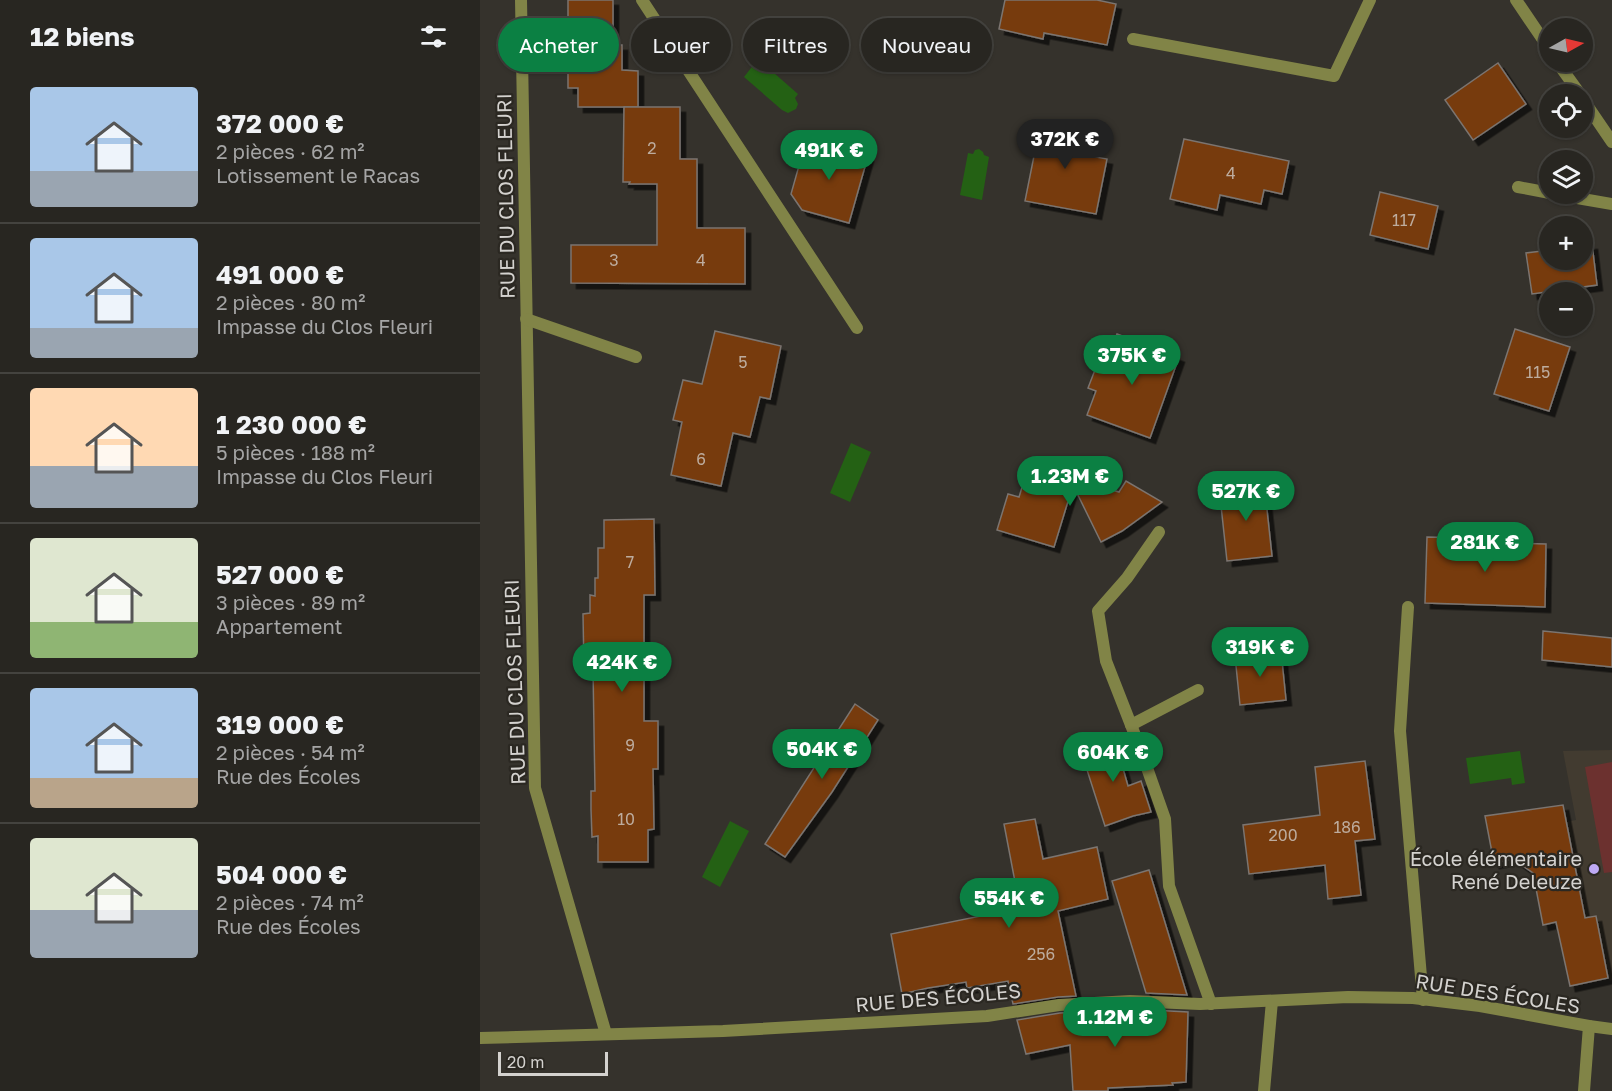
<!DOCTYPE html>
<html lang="fr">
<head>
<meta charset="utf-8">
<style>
  :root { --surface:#282621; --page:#302e2a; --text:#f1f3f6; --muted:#a5a5a5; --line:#44433f; --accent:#0b8043 }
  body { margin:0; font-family:"Golos Text",sans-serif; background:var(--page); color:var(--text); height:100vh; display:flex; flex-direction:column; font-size:22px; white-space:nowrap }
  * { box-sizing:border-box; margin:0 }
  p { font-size:20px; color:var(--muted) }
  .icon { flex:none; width:33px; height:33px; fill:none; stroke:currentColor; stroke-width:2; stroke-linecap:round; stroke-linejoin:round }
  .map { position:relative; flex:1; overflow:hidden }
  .panel { display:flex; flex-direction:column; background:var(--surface); width:480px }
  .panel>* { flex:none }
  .guide { position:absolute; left:18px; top:18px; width:570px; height:54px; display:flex; gap:12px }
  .needle { width:39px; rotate:82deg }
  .tools { position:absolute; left:1059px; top:18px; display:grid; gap:12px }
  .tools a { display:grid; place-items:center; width:54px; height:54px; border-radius:50%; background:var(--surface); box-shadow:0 2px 4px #0004,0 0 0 2px var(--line); font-size:30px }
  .scale { position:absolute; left:18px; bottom:15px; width:110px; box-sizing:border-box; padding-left:6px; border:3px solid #d4d2cf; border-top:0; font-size:16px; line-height:21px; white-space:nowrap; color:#d4d2cf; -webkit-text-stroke:4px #2b2822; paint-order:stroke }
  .price { position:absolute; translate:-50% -51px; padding:0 14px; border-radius:21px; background:var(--accent); color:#fff; font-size:20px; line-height:39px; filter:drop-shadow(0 2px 3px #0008) }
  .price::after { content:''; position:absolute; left:50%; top:36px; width:18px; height:14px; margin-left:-9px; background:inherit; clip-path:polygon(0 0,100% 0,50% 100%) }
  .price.selected { background:#222; color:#fff }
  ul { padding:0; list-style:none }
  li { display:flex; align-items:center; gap:18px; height:150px; padding:0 30px }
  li+li { border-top:2px solid var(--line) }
  li span { display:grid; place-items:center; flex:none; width:168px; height:120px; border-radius:6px; color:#555 }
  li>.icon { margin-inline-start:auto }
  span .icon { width:72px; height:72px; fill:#fffc; stroke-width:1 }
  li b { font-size:26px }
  h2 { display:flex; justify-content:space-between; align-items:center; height:72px; padding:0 30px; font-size:26px }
  .tag { padding:0 21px; border-radius:27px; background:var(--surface); box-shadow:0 2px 4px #0004,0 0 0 2px var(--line); font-size:21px; line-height:54px }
  .tag.selected { background:var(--accent); color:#fff }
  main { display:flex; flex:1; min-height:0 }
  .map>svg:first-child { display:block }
  .built { fill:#423b30 }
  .green { fill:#6c312f }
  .water { fill:#246114 }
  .building { fill:#773b0b; stroke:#7b7470; stroke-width:1.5; filter:url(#shadow) }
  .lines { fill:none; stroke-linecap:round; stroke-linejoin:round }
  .service { stroke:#818447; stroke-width:12 }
  .minor { stroke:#818447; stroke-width:12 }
  .tertiary { stroke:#818447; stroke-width:12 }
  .poi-dot { fill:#bea9f4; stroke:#2b2822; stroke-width:2 }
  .labels { text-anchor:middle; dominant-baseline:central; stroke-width:4.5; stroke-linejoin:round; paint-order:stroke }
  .number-label { font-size:16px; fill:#bdac9e }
  .street-label { font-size:20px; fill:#d4d2cf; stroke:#2b2822 }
  .poi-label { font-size:20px; fill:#d4d2cf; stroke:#2b2822; text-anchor:end }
</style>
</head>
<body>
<main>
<section class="panel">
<h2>12 biens<svg class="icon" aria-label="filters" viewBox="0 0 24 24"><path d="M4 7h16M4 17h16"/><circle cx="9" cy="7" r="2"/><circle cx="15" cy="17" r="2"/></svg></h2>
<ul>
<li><span style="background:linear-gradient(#a9c7e8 70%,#9aa5b1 0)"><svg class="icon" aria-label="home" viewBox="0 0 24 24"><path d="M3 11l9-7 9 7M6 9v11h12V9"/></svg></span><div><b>372 000 €</b><p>2 pièces · 62 m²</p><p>Lotissement le Racas</p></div></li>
<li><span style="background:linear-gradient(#a9c7e8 75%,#9aa5b1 0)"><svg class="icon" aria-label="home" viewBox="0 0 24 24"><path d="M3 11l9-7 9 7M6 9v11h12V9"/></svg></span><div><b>491 000 €</b><p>2 pièces · 80 m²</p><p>Impasse du Clos Fleuri</p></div></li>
<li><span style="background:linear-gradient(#ffd9b3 65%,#9aa5b1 0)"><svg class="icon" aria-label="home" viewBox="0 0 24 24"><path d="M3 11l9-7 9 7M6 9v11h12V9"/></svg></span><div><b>1 230 000 €</b><p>5 pièces · 188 m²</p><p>Impasse du Clos Fleuri</p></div></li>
<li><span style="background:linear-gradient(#dfe7d0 70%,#8fb573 0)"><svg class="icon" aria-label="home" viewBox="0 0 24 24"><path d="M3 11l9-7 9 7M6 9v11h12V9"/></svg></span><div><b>527 000 €</b><p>3 pièces · 89 m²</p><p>Appartement</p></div></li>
<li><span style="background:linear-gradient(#a9c7e8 75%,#b9a48a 0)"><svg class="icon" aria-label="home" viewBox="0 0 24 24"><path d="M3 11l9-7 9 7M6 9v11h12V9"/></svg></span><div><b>319 000 €</b><p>2 pièces · 54 m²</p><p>Rue des Écoles</p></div></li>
<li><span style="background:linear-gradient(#dfe7d0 60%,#9aa5b1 0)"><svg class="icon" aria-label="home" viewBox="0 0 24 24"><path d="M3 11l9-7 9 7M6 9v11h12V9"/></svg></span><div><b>504 000 €</b><p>2 pièces · 74 m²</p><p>Rue des Écoles</p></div></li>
</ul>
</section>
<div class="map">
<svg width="1132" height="1091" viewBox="0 0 1132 1091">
  <defs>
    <filter id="shadow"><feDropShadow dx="5.5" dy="5.5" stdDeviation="0" flood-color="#0009"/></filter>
  </defs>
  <rect width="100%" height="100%" fill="#35322c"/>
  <polygon class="built" points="1132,750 1132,980 1130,981 1128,978 1116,916 1105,918 1086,822 1096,820 1083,751"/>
  <polygon class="green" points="1132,762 1132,872 1124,873 1105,767"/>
  <g class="water">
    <polygon points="278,59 318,94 315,98 318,104 316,109 308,113 302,110 264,77"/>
    <polygon points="499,149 503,152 504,155 509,157 502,200 480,195 488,153 493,154 495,150"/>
    <polygon points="371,443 391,452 370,502 350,493"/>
    <polygon points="1040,751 1045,783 1032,785 1031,778 990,784 986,758"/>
    <polygon points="250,821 269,831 240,887 222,877"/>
  </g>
  <g class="building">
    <polygon points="88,0 133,0 133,45 142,45 142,70 158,71 158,107 98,107 98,88 88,88"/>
    <polygon points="525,0 617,0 636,4 627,45 564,33 563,39 519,29"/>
    <polygon points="1018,63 1046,104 993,140 965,100"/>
    <polygon points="144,107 200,107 200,159 217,159 217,228 265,228 265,284 91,283 91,245 177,245 177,184 149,184 150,182 143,182"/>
    <polygon points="561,121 607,130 604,147 612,149 610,156 627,159 616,214 545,201"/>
    <polygon points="704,139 809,161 802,194 784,190 781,204 740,195 737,210 690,199"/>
    <polygon points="331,141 388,156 369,223 322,210 311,194 322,155 327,156"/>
    <polygon points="900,192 958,206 948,249 890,235"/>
    <polygon points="1112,244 1117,285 1052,294 1046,253 1070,250 1070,260 1102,260 1102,245"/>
    <polygon points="1035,329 1090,347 1069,411 1014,394"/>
    <polygon points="235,331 301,346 290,399 280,397 270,437 253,433 241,486 191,475 202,422 193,420 203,380 222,384"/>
    <polygon points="637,334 699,357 670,438 607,415 616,391 608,388 620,357 627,360"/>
    <polygon points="549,465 639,492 646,481 682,502 642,531 621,542 593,485 574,547 517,530 528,494 539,497"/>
    <polygon points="784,482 792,556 747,561 739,487"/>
    <polygon points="174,519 175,595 164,595 164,721 178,721 178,769 173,769 174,829 168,830 168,862 118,862 118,836 112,837 111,809 111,791 115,791 113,668 104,668 103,614 110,613 110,595 115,596 115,578 118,578 118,548 124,548 124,520"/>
    <polygon points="947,537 987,538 987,542 1066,544 1065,607 945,603"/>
    <polygon points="1063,631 1132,638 1132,667 1062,660"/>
    <polygon points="801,651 806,700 760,705 755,656"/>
    <polygon points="375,704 398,720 352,792 305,857 285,844"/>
    <polygon points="634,737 648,786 661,781 671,812 653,816 625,826 600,748"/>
    <polygon points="885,761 895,839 875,841 881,895 848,899 845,865 769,874 763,825 840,815 835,767"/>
    <polygon points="1083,805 1105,918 1116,916 1128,978 1090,986 1076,922 1063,925 1053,873 1033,859 1014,863 1005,816"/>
    <polygon points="555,819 563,859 617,847 628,899 578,911 596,996 578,997 533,1004 528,981 487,988 486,982 448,988 422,994 411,934 540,908 524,824"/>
    <polygon points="669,870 707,995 666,993 632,881"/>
    <polygon points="671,1010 708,1012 706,1082 692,1083 693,1085 628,1088 628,1091 593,1091 590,1045 546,1054 537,1020 580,1013 600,1012 601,1019 673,1019"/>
  </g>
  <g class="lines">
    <g class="service">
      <polyline points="679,532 647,578 618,611 626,661 660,748 685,819 689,886 731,1004"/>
      <polyline points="928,607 920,731 943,1000"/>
      <polyline points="651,725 718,690"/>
    </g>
    <g class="minor">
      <polyline points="41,0 55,788 126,1034"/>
      <polyline points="162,0 377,328"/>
      <polyline points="1036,0 1070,50"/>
      <polyline points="653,39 854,76 890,0"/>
      <polyline points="1077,62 1100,94"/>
      <polyline points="1102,98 1132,142"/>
      <polyline points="1038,187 1070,193"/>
      <polyline points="1074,194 1132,204"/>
      <polyline points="46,319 156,357"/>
      <polyline points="784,1091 792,1001"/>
      <polyline points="1104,1091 1109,1026"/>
    </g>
    <polyline class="tertiary" points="0,1038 243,1031 507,1016 579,1005 650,1001 720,1004 868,997 933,998 1000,1006 1109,1026 1132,1029"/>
  </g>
  <circle class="poi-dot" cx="1114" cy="869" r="6"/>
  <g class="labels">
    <g class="number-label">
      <text x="172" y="148">2</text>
      <text x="751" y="173">4</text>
      <text x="924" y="220">117</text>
      <text x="134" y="260">3</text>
      <text x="221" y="260">4</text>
      <text x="263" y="362">5</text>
      <text x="1058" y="372">115</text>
      <text x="221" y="459">6</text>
      <text x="150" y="562">7</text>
      <text x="150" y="745">9</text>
      <text x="146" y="819">10</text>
      <text x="867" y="827">186</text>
      <text x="803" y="835">200</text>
      <text x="561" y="954">256</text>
    </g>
    <g class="street-label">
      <text transform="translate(25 196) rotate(-91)">RUE DU CLOS FLEURI</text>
      <text transform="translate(34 682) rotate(-92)">RUE DU CLOS FLEURI</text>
      <text transform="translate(1018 993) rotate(9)">RUE DES ÉCOLES</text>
      <text transform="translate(458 997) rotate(-5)">RUE DES ÉCOLES</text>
    </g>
    <g class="poi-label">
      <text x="1102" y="858">École élémentaire<tspan x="1102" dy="23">René Deleuze</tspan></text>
    </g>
  </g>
</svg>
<div class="tools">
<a><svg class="needle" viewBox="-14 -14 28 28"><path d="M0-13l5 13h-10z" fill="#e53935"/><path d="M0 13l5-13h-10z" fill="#a5a5a5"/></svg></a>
<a><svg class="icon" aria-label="locate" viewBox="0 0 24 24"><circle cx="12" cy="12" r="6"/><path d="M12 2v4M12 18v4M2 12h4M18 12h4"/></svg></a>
<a><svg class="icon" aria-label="layers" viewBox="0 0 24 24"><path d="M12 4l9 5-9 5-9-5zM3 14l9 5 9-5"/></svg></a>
<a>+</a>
<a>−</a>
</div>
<div class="scale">20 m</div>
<b class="price selected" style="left:585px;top:170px">372K €</b>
<b class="price" style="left:349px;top:181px">491K €</b>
<b class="price" style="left:652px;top:386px">375K €</b>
<b class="price" style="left:590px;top:507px">1.23M €</b>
<b class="price" style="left:766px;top:522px">527K €</b>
<b class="price" style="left:1005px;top:573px">281K €</b>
<b class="price" style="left:780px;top:678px">319K €</b>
<b class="price" style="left:142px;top:693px">424K €</b>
<b class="price" style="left:342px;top:780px">504K €</b>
<b class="price" style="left:633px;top:783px">604K €</b>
<b class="price" style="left:529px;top:929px">554K €</b>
<b class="price" style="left:635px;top:1048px">1.12M €</b>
<div class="guide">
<a class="tag selected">Acheter</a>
<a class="tag">Louer</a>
<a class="tag">Filtres</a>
<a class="tag">Nouveau</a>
</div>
</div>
</main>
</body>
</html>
